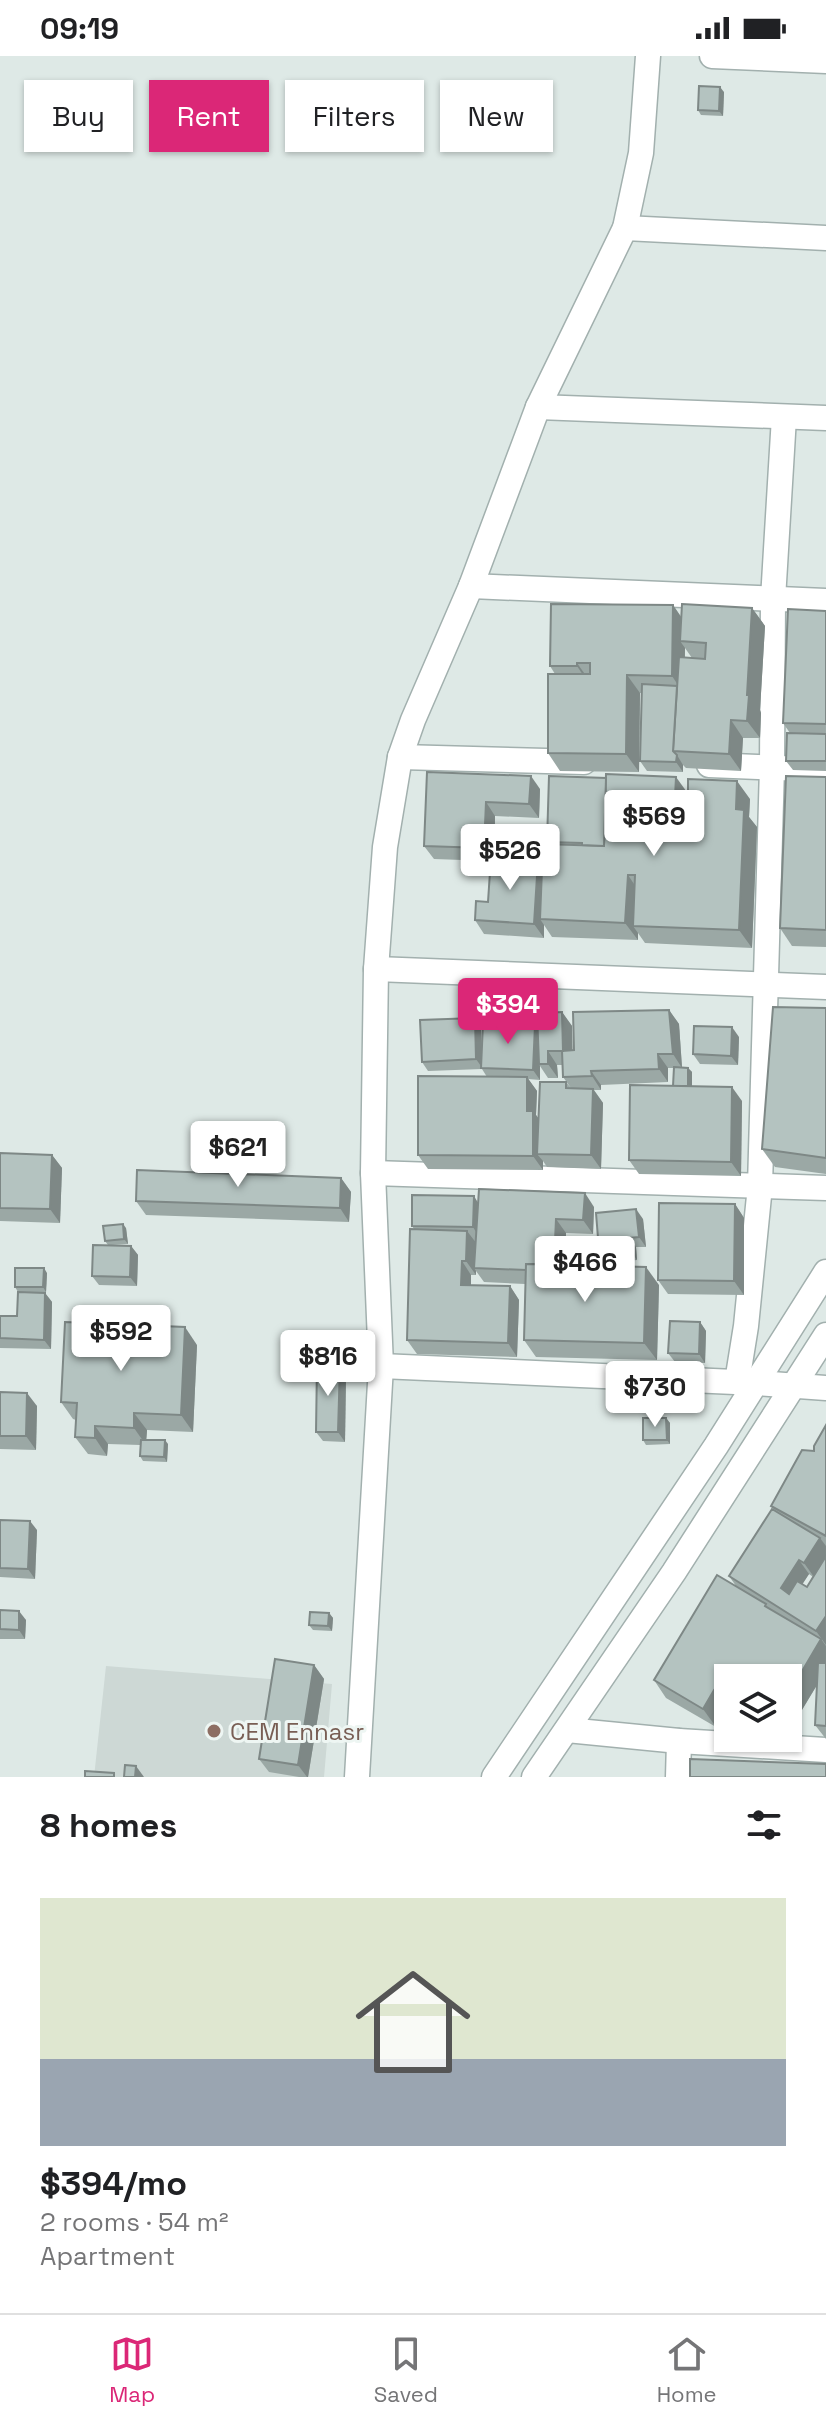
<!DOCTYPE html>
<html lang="en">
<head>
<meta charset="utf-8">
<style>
  :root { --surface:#fff; --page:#f2f2f2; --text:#202124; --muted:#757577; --line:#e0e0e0; --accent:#db2777 }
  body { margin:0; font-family:"Space Grotesk",sans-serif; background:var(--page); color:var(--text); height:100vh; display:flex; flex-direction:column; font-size:30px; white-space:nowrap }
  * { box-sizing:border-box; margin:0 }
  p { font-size:26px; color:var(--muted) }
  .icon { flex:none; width:44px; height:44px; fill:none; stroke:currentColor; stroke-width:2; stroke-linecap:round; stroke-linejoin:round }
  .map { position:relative; height:1721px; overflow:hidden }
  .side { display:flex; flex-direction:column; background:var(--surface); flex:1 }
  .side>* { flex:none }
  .hud { position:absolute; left:24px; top:24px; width:778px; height:72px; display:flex; gap:16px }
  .fabs { position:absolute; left:714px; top:1608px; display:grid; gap:16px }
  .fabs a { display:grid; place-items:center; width:88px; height:88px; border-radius:0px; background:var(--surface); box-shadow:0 2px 6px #0004; font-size:40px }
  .price { position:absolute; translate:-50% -68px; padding:0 18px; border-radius:8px; background:#fff; color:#222; font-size:26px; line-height:52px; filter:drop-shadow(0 2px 4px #0008) }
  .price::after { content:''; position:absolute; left:50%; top:48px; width:24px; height:18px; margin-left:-12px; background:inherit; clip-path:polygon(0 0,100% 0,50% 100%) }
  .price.current { background:var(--accent); color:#fff }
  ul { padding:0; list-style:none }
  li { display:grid; align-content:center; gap:16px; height:424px; padding:0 40px }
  li span { display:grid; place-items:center; height:248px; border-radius:0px; color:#555 }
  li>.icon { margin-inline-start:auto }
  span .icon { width:144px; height:144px; fill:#fffc; stroke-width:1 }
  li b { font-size:34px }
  h2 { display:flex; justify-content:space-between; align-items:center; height:96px; padding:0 40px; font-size:34px }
  .chip { padding:0 28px; border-radius:0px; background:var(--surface); box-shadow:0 2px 6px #0004; font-size:28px; line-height:72px }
  .chip.current { background:var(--accent); color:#fff }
  .status { display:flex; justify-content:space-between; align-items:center; height:56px; padding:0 40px; background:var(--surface); direction:ltr }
  .status svg { height:22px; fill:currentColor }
  .dock { display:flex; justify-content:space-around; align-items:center; height:112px; border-top:2px solid var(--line); background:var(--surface); font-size:22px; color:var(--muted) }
  .dock a { display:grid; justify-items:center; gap:4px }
  .dock .current { color:var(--accent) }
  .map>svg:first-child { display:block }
  .built { fill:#cdd8d5 }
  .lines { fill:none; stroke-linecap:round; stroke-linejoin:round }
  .minor-casing { stroke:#a2b0ae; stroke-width:27 }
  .tertiary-casing { stroke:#a2b0ae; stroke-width:27 }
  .minor { stroke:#fff; stroke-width:24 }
  .tertiary { stroke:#fff; stroke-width:24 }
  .wall { fill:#9ba8a5; fill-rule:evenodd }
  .shaded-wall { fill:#7e8886 }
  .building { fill:#b4c3c0; stroke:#7e8886; stroke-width:2 }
  .education-dot { fill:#8d6e63; stroke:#eef6f3; stroke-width:3 }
  .labels { text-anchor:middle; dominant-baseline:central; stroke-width:6; stroke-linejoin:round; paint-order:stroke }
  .education-label { font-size:24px; fill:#785e54; stroke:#eef6f3; text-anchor:start }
</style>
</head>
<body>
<div class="status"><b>09:19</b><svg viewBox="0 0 49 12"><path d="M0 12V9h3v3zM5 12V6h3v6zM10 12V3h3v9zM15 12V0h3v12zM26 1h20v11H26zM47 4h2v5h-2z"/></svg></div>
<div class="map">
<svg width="826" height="1721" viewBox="0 0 826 1721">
  <rect width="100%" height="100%" fill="#dee9e6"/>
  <polygon class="built" points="106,1610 332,1628 324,1721 94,1721"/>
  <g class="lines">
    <defs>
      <g id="minor">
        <polyline points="712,0 826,5"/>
        <polyline points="625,172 826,182"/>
        <polyline points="538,351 826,362"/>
        <polyline points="471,530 826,545"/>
        <polyline points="400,701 584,706"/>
        <polyline points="709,709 826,714"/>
        <polyline points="376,913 826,931"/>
        <polyline points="373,1117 826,1132"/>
        <polyline points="381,1310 757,1327 826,1332"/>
        <polyline points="737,1326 746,1270 760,1130 772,711 773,543 784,361"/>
        <polyline points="567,1674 679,1685 826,1694"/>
        <polyline points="357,1721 381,1310 373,1117 376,913 385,791 400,701 413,664 471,530 538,351 625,172 641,97 648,0"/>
        <polyline points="678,1721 679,1685"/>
      </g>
      <g id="tertiary">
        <polyline points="494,1721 716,1390 826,1216"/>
        <polyline points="534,1721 674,1516 826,1279"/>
      </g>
    </defs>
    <use href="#minor" class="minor-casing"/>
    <use href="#tertiary" class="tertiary-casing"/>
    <use href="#minor" class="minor"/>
    <use href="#tertiary" class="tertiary"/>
  </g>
  <g class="wall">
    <polygon points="724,36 723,60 701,59 698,54"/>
    <path d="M673,549l9,13 70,-10 13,18 -5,84 1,3 -1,25h-17l-2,33 -55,-3 -3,-3v7l-36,-1 -7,-10 2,-68h-2l-1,79 -79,-1 -12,-18 7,-79 -5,-8zM685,592l7,10h-7z"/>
    <polygon points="826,555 826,715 793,714 786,705 790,677 783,667"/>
    <polygon points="427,716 540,733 539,762 495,760 494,801 538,804 542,810 548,788 547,786 688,737 750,743 749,761 757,771 752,892 645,887 638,877 638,884 552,881 544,869 544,882 484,878 475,864 488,846 490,805 434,803 424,790"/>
    <polygon points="826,721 826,891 792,890 780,872"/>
    <polygon points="826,952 826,1118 775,1111 762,1093"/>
    <path d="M669,954l10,14 3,43 6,1 4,4v14l50,15 -1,75 -102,-2 -10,-14 44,-74 1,-18h-6v14l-67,3v5h-7l9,13 -2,66 -54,-2 -4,-6v9l-115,-1 -10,-14 69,-78 -5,-8 -54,2 -6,-9 59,-34 1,21 55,-20 25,-17 10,14v24zM557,1009h6v12l8,11 -5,-6 -27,37 -3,-4 1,-24 -9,-12 12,1v-14l8,12h10z"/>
    <polygon points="739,981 738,1009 700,1008 693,998"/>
    <polygon points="0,1097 52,1099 62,1112 60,1167 0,1165"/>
    <polygon points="341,1122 351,1136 349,1166 146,1159 136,1145"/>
    <polygon points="478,1146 594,1151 593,1178 566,1177 564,1209 659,1229 657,1304 536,1301 524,1284 525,1228 484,1226 476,1215 476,1219 471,1219 471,1229 510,1230 519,1244 517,1301 417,1298 407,1284 414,1173 412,1170"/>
    <polygon points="735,1148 744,1162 744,1239 668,1238 658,1224"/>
    <polygon points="643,1163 646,1191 636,1191 637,1204 618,1206 611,1196 610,1191 605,1191 598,1182"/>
    <polygon points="126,1172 128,1188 112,1189 131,1190 138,1199 137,1230 99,1229 92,1220 108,1189 105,1185"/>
    <polygon points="47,1217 46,1236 18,1236 15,1231"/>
    <polygon points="45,1237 52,1246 51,1293 0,1292 0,1260 17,1260"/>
    <polygon points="700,1266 706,1275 705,1307 675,1306 668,1297"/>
    <polygon points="197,1289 193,1376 147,1374 146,1384 168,1388 167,1406 143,1405 140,1400 140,1389 108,1388 107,1400 88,1398 75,1381 76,1364 73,1363 61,1346"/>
    <polygon points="346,1318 345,1386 323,1385 316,1376"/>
    <polygon points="0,1336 37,1350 36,1394 0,1393"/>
    <polygon points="666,1362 670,1367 670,1388 646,1389 643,1384"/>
    <path d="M826,1369v314l-11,-14 2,-40 -29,48 -60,-55v31l-1,-1 -11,19 -50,-29 -12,-18 82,-94 -7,-10 45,-66 -3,-4 43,-55zM809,1518l4,3 -6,10 -5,-3z"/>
    <polygon points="0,1464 37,1474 35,1523 0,1521"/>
    <polygon points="0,1554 26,1564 25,1583 0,1583"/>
    <polygon points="329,1557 333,1562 332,1575 313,1574 309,1569"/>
    <polygon points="314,1609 324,1623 308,1721 299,1721 269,1716 259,1703"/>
  </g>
  <g class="shaded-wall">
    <polygon points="720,31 724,36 723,60 719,55"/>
    <polygon points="673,549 685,567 680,585 685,592 684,638 672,620"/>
    <polygon points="752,552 765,570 760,654 761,657 760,682 747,665 747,639"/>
    <polygon points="577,607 589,624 589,628 577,610"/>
    <polygon points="627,619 640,637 639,716 626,698"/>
    <polygon points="731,664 743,682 741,715 729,698"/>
    <polygon points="677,699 683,709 683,716 676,706"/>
    <polygon points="531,720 540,733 539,762 529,748"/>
    <polygon points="676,721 689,739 688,759 675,741"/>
    <polygon points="737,725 750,743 749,761 757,771 752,892 739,874 736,753"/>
    <polygon points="486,746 495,760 494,806 484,792"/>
    <polygon points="538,804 548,818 540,863 544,869 544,882 534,868"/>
    <polygon points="628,819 640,837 633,870 638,877 638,884 625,867"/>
    <polygon points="669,954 679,968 682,1012 673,998"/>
    <polygon points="562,956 572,970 573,1009 563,995"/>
    <polygon points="475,962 481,972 483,1013 476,1003"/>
    <polygon points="535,969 541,979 539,1008 540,1010 540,1024 533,1014"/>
    <polygon points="732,971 739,981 738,1009 731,1000"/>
    <polygon points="548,995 557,1009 558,1022 548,1008"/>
    <polygon points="658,998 668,1012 668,1026 659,1013"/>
    <polygon points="688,1012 692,1016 692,1041 688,1036"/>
    <polygon points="591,1015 601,1029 601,1034 592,1020"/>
    <polygon points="527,1021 537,1035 536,1059 543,1069 537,1098 543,1105 543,1114 533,1100 527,1055"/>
    <polygon points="732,1031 742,1045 741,1120 731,1106"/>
    <polygon points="593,1033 603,1047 601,1113 591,1099"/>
    <polygon points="52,1099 62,1112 60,1167 50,1153"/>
    <polygon points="341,1122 351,1136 349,1166 340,1152"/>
    <polygon points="585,1137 594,1151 593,1178 583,1164"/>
    <polygon points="474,1140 480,1150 479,1181 473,1171"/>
    <polygon points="735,1148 744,1162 744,1239 734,1225"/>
    <polygon points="636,1153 643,1163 646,1191 639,1181"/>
    <polygon points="556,1163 566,1177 564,1226 554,1212"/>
    <polygon points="123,1168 126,1172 128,1188 124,1183"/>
    <polygon points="467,1175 477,1188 474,1212 476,1215 476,1219 466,1205"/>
    <polygon points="629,1182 636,1191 637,1204 630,1194"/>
    <polygon points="131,1190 138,1199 137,1230 130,1221"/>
    <polygon points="462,1205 471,1219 471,1242 461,1229"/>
    <polygon points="646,1211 659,1229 657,1304 644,1287"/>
    <polygon points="44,1212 47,1217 46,1236 43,1231"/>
    <polygon points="510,1230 519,1244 517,1301 508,1287"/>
    <polygon points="45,1237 52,1246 51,1293 44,1284"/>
    <polygon points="700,1266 706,1275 705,1307 699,1298"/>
    <polygon points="185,1271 197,1289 193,1376 181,1359"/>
    <polygon points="340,1308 346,1318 345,1386 338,1376"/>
    <polygon points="27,1337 37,1350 36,1394 26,1380"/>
    <polygon points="134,1357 147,1374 146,1389 134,1372"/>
    <polygon points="666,1362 670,1367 670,1388 667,1384"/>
    <polygon points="95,1370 108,1388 107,1400 95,1382"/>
    <polygon points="165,1384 168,1388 167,1406 164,1401"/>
    <polygon points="30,1465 37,1474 35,1523 28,1513"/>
    <polygon points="820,1482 826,1490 826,1502 814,1521 804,1507"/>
    <polygon points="799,1504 809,1518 791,1546 781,1532"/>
    <polygon points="19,1555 26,1564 25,1583 19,1574"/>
    <polygon points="329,1557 333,1562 332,1575 328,1570"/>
    <polygon points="826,1560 826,1589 816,1575"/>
    <polygon points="821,1583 826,1590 826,1614 788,1677 788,1639"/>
    <polygon points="314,1609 324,1623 308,1721 307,1721 298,1709"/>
    <polygon points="714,1634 727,1652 716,1671 703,1653"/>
    <polygon points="136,1710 144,1721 135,1721"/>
  </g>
  <g class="building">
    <polygon points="699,30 720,31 719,55 698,54"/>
    <polygon points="551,548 673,549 672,620 627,619 626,698 548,697 548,618 590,618 590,607 577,607 577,610 550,610"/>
    <polygon points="682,548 752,552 747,639 749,639 747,665 731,664 729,698 673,695 679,601 705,603 706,587 680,585"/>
    <polygon points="788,553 826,555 826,668 783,667"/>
    <polygon points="642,628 677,630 673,695 677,699 676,706 640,705"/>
    <polygon points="787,677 826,678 826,705 786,705"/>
    <polygon points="427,716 531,720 529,748 486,746 484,792 424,790"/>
    <polygon points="606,718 676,721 675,741 688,742 688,723 737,725 736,753 744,754 739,874 633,870 635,819 628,819 625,867 540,863 543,788 604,790"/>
    <polygon points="549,720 606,722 604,790 582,789 582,787 547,786"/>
    <polygon points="786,720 826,721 826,874 780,872"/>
    <polygon points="491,801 538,804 534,868 475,864 476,845 488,846"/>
    <polygon points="773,951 826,952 826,1102 762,1093"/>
    <polygon points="669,954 673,998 658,998 659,1013 591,1015 592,1020 563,1021 562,995 574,994 573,956"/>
    <polygon points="562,956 563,995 548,995 548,1008 539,1008 537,957"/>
    <polygon points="475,962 476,1003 422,1006 420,964"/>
    <polygon points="483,967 535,969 533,1014 481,1012"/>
    <polygon points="694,970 732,971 731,1000 693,998"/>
    <polygon points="674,1011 688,1012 688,1030 673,1030"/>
    <polygon points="418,1020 527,1021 527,1055 533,1055 533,1100 418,1099"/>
    <polygon points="540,1026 566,1026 566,1032 593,1033 591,1099 537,1098"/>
    <polygon points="630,1029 732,1031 731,1106 629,1104"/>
    <polygon points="0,1097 52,1099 50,1153 0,1152"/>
    <polygon points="137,1114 341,1122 340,1152 136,1145"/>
    <polygon points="479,1133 585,1137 583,1164 556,1163 554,1208 526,1208 526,1214 474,1212"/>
    <polygon points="412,1139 474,1140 473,1171 412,1170"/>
    <polygon points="659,1147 735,1148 734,1225 658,1224"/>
    <polygon points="636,1153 639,1181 629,1182 630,1194 611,1196 610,1181 598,1182 596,1157"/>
    <polygon points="123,1168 124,1183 105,1185 103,1170"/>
    <polygon points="410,1173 467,1175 466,1205 462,1205 461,1229 510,1230 508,1287 407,1284"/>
    <polygon points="93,1189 131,1190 130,1221 92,1220"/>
    <polygon points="526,1208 646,1211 644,1287 524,1284"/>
    <polygon points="15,1212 44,1212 43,1231 15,1231"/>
    <polygon points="18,1236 45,1237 44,1284 0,1282 0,1260 17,1260"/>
    <polygon points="670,1265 700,1266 699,1298 668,1297"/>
    <polygon points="65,1266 185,1271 181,1359 134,1357 134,1372 95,1370 95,1382 75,1381 77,1347 61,1346"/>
    <polygon points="317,1308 340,1308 338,1376 316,1376"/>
    <polygon points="0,1336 27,1337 26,1380 0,1380"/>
    <polygon points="643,1362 666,1362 667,1384 643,1384"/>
    <polygon points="826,1369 826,1480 771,1450 802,1394 814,1395 814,1390"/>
    <polygon points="141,1384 165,1384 164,1401 140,1400"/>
    <polygon points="772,1453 820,1482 804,1507 799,1504 781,1532 789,1538 797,1525 807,1531 826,1500 826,1560 816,1575 729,1520"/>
    <polygon points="0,1464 30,1465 28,1513 0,1512"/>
    <polygon points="717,1519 766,1548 765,1550 821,1583 788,1639 788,1622 728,1622 728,1642 714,1634 703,1653 654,1624"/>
    <polygon points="0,1554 19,1555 19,1574 0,1573"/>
    <polygon points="310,1556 329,1557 328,1570 309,1569"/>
    <polygon points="275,1603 314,1609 298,1709 259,1703"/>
    <polygon points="818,1607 826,1607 826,1670 815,1669"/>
    <polygon points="690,1703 826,1708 826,1721 690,1721"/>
    <polygon points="125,1709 136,1710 135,1721 124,1721"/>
    <polygon points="85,1715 114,1717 114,1721 85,1721"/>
  </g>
  <circle class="education-dot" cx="214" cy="1675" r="8"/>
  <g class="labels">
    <g class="education-label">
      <text x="230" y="1675">CEM Ennasr</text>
    </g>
  </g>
</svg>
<div class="fabs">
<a><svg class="icon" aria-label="layers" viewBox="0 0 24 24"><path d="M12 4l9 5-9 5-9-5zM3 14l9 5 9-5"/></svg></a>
</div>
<b class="price" style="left:654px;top:802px">$569</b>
<b class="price" style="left:510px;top:836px">$526</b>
<b class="price current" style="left:508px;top:990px">$394</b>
<b class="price" style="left:238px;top:1133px">$621</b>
<b class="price" style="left:585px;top:1248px">$466</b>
<b class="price" style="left:121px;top:1317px">$592</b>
<b class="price" style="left:328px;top:1342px">$816</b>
<b class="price" style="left:655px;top:1373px">$730</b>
<div class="hud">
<a class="chip">Buy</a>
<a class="chip current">Rent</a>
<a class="chip">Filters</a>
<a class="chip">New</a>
</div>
</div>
<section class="side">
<h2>8 homes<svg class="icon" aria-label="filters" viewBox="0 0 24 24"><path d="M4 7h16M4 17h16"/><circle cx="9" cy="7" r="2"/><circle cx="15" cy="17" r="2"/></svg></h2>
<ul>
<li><span style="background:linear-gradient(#dfe7d0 65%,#9aa5b1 0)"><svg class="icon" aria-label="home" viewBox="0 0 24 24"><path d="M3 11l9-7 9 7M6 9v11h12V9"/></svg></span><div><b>$394/mo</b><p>2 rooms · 54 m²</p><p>Apartment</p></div></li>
</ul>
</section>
<nav class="dock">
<a class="current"><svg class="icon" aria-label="map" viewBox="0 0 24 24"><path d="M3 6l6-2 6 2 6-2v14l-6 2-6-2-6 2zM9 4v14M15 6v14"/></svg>Map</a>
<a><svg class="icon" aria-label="saved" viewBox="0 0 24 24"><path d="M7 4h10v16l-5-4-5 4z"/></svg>Saved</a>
<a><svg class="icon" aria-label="home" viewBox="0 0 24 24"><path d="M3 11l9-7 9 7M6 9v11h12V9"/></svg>Home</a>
</nav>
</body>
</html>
